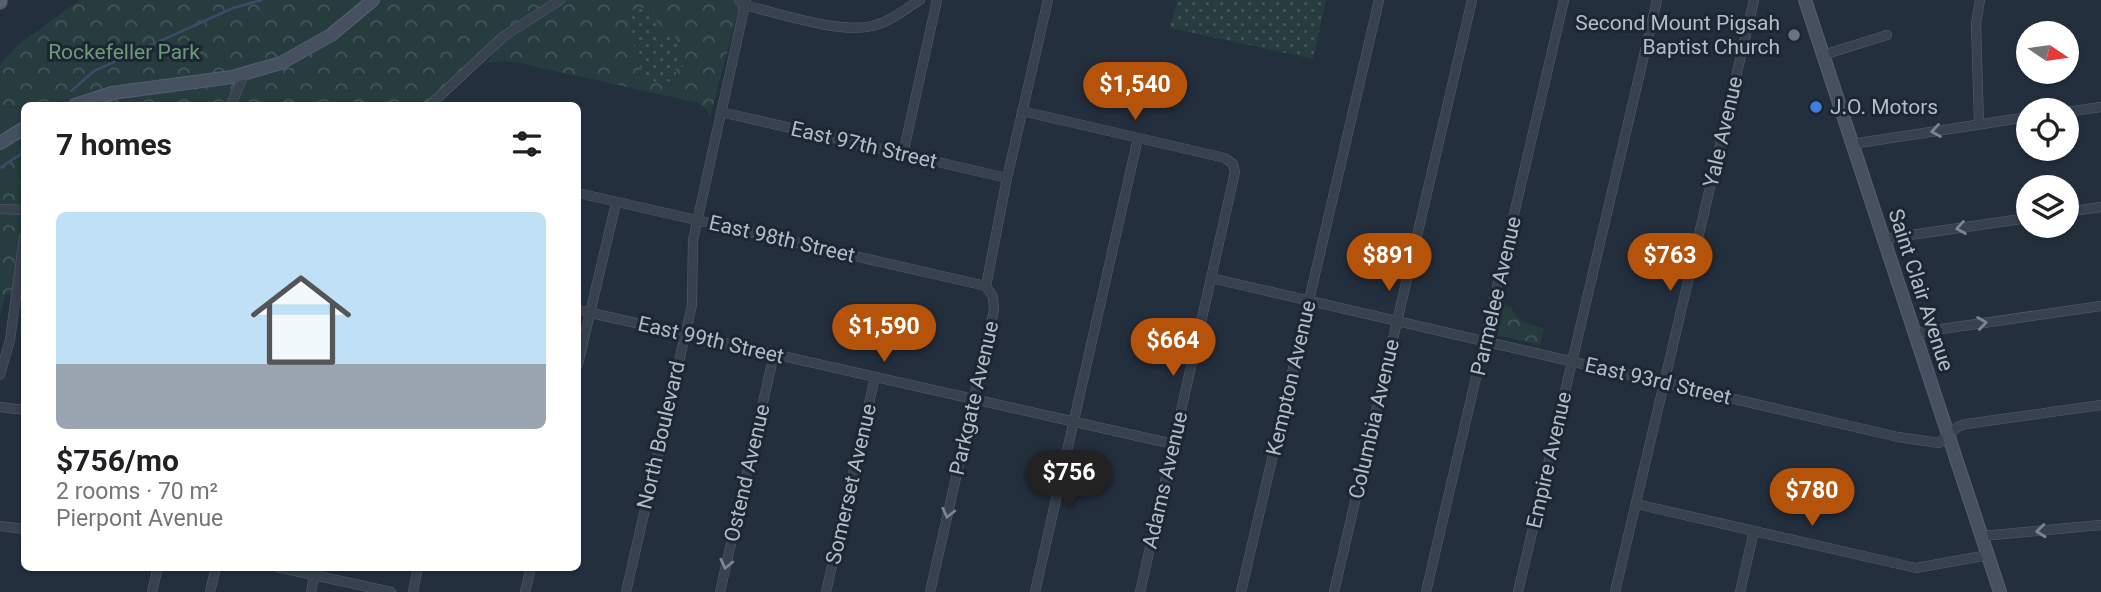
<!DOCTYPE html>
<html lang="en">
<head>
<meta charset="utf-8">
<style>
  :root { --surface:#fff; --page:#f6f6f6; --text:#202124; --muted:#757577; --line:#e0e0e0; --accent:#b45309 }
  body { margin:0; font-family:Roboto,sans-serif; background:var(--page); color:var(--text); height:100vh; display:flex; flex-direction:column; font-size:26px; white-space:nowrap }
  * { box-sizing:border-box; margin:0 }
  p { font-size:23px; color:var(--muted) }
  .icon { flex:none; width:38px; height:38px; fill:none; stroke:currentColor; stroke-width:2; stroke-linecap:round; stroke-linejoin:round }
  .map { position:relative; flex:1; overflow:hidden }
  .details { position:absolute; left:21px; top:102px; width:560px; height:469px; display:flex; flex-direction:column; background:var(--surface); border-radius:10px; box-shadow:0 2px 5px #0004 }
  .details>* { flex:none }
  .needle { width:46px; rotate:103deg }
  .buttons { position:absolute; left:2016px; top:21px; display:grid; gap:14px }
  .buttons a { display:grid; place-items:center; width:63px; height:63px; border-radius:50%; background:var(--surface); box-shadow:0 2px 5px #0004; font-size:35px }
  .price { position:absolute; translate:-50% -60px; padding:0 16px; border-radius:24px; background:var(--accent); color:#fff; font-size:23px; line-height:46px; filter:drop-shadow(0 2px 4px #0008) }
  .price::after { content:''; position:absolute; left:50%; top:42px; width:21px; height:16px; margin-left:-10px; background:inherit; clip-path:polygon(0 0,100% 0,50% 100%) }
  .price.active { background:#222; color:#fff }
  ul { padding:0; list-style:none }
  li { display:grid; align-content:center; gap:14px; height:371px; padding:0 35px }
  li+li { border-top:2px solid var(--line) }
  li span { display:grid; place-items:center; height:217px; border-radius:10px; color:#555 }
  li>.icon { margin-inline-start:auto }
  span .icon { width:126px; height:126px; fill:#fffc; stroke-width:1 }
  li b { font-size:30px }
  h2 { display:flex; justify-content:space-between; align-items:center; height:84px; padding:0 35px; font-size:30px }
  .map>svg:first-child { display:block }
  .forest { fill:url(#forest-crowns) }
  .garden { fill:url(#garden-dots) }
  .lines { fill:none; stroke-linecap:round; stroke-linejoin:round }
  .stream { stroke:#394c67; stroke-width:2.5 }
  .street-casing { stroke:#565f6c; stroke-width:10 }
  .secondary-casing { stroke:#565f6c; stroke-width:14 }
  .primary-casing { stroke:#414a57; stroke-width:16 }
  .street { stroke:#38414e; stroke-width:9 }
  .secondary { stroke:#465061; stroke-width:12 }
  .primary { stroke:#56606e; stroke-width:14 }
  .oneway { stroke:#7c8592 }
  .worship-dot { fill:#6b7280; stroke:#1d2633; stroke-width:2.5 }
  .shop-dot { fill:#3f7fe0; stroke:#1d2633; stroke-width:2.5 }
  .labels { text-anchor:middle; dominant-baseline:central; stroke-width:6; stroke-linejoin:round; paint-order:stroke }
  .poi-label { font-size:21px; fill:#b4bcc9; stroke:#1d2633; text-anchor:end }
  .park-label { font-size:21px; fill:#6b9a76; stroke:#1d2633 }
  .street-label { font-size:21px; fill:#b4bcc9; stroke:#1d2633 }
</style>
</head>
<body>
<div class="map">
<svg width="2101" height="592" viewBox="0 0 2101 592">
  <defs>
    <pattern id="forest-crowns" width="20" height="18" patternUnits="userSpaceOnUse" patternTransform="scale(1.75)"><rect width="20" height="18" fill="#263c3f"/><path d="M2 6a3 3 0 1 1 6 0M12 15a3 3 0 1 1 6 0" fill="none" stroke="#435659"/></pattern>
    <pattern id="garden-dots" width="8" height="8" patternUnits="userSpaceOnUse" patternTransform="scale(1.75)"><rect width="8" height="8" fill="#263c3f"/><path d="M2 2h.1M6 6h.1" fill="none" stroke="#435659" stroke-width="1.8" stroke-linecap="round"/></pattern>
  </defs>
  <rect width="100%" height="100%" fill="#242f3e"/>
  <g class="forest">
    <polygon points="80,0 741,0 710,117 706,109 699,103 519,63 502,61 486,63 492,57 484,55 441,97 418,105 24,105 24,297 5,294 0,318 0,64 20,43"/>
    <path d="M1504,305l7,2c7,16 17,17 33,21l-4,17 -43,-10z"/>
  </g>
  <g class="garden">
    <polygon points="1177,0 1326,0 1313,59 1170,28"/>
    <polygon points="652,5 661,36 674,33 684,66 675,69 676,74 672,81 655,83 651,76 644,78 624,13"/>
  </g>
  <g class="lines">
    <g class="stream">
      <polyline points="71,91 94,71 233,8 262,0"/>
      <polyline points="0,168 24,152"/>
    </g>
    <defs>
      <g id="street">
        <path d="M739,0l5,5c34,8 96,29 128,21 18,-4 33,-17 48,-26"/>
        <polyline points="1823,55 1887,35"/>
        <polyline points="231,105 244,74"/>
        <polyline points="430,105 504,36 560,0"/>
        <polyline points="1022,111 1225,158 1233,164 1235,172 1140,592"/>
        <polyline points="721,112 1007,178"/>
        <polyline points="2067,112 2101,107"/>
        <polyline points="1979,124 1976,24 1980,0"/>
        <polyline points="1852,144 2028,117"/>
        <polyline points="903,154 937,0"/>
        <polyline points="578,193 986,286"/>
        <polyline points="0,209 24,210"/>
        <polyline points="2067,212 2101,207"/>
        <polyline points="1883,239 2028,218"/>
        <polyline points="1211,278 1898,437 1939,443 1959,426 1966,424 2101,405"/>
        <polyline points="578,310 1173,444"/>
        <polyline points="1914,333 2101,306"/>
        <polyline points="578,364 616,203"/>
        <polyline points="0,375 10,340 24,237"/>
        <polyline points="0,407 24,410"/>
        <polyline points="1636,504 1916,568 1988,555"/>
        <polyline points="0,526 24,529"/>
        <polyline points="1982,536 2101,525"/>
        <polyline points="277,567 391,592"/>
        <polyline points="152,592 158,567"/>
        <polyline points="210,592 216,567"/>
        <polyline points="311,592 316,567"/>
        <polyline points="413,592 418,567"/>
        <polyline points="525,592 531,567"/>
        <polyline points="626,592 692,305 693,240 746,0"/>
        <polyline points="720,592 774,354"/>
        <polyline points="826,592 875,377"/>
        <polyline points="930,592 994,310 993,297 986,286 1007,178 1048,0"/>
        <polyline points="1035,592 1138,138"/>
        <polyline points="1241,592 1379,0"/>
        <polyline points="1334,592 1472,0"/>
        <polyline points="1426,592 1564,0"/>
        <polyline points="1518,592 1657,0"/>
        <polyline points="1615,592 1754,0"/>
        <polyline points="1740,592 1754,531"/>
      </g>
      <g id="secondary">
        <polyline points="1805,0 2000,592"/>
        <polyline points="75,105 112,93 232,77 281,63 331,35 373,0"/>
        <polyline points="0,143 24,128"/>
      </g>
      <polyline id="primary" points="0,2 0,0"/>
    </defs>
    <use href="#street" class="street-casing"/>
    <use href="#secondary" class="secondary-casing"/>
    <use href="#primary" class="primary-casing"/>
    <use href="#street" class="street"/>
    <use href="#secondary" class="secondary"/>
    <use href="#primary" class="primary"/>
  </g>
  <defs><path id="oneway-chevron" d="M-2-3.5L2.5 0L-2 3.5" fill="none" stroke-width="1.6" stroke-linecap="round" stroke-linejoin="round" transform="scale(1.75)"/></defs>
  <g class="oneway">
    <use href="#oneway-chevron" transform="translate(1936 131) rotate(171)"/>
    <use href="#oneway-chevron" transform="translate(1961 228) rotate(171)"/>
    <use href="#oneway-chevron" transform="translate(1982 323) rotate(-8)"/>
    <use href="#oneway-chevron" transform="translate(948 513) rotate(103)"/>
    <use href="#oneway-chevron" transform="translate(2041 531) rotate(174)"/>
    <use href="#oneway-chevron" transform="translate(726 564) rotate(103)"/>
  </g>
  <circle class="worship-dot" cx="1794" cy="35" r="7"/>
  <circle class="shop-dot" cx="1816" cy="107" r="7"/>
  <g class="labels">
    <g class="poi-label">
      <text x="1780" y="23">Second Mount Pigsah<tspan x="1780" dy="24">Baptist Church</tspan></text>
      <text x="1830" y="107" text-anchor="start">J.O. Motors</text>
    </g>
    <g class="park-label">
      <text x="124" y="52">Rockefeller Park</text>
    </g>
    <g class="street-label">
      <text transform="translate(1723 132) rotate(-77)">Yale Avenue</text>
      <text transform="translate(864 145) rotate(13)">East 97th Street</text>
      <text transform="translate(782 239) rotate(13)">East 98th Street</text>
      <text transform="translate(1921 290) rotate(72)">Saint Clair Avenue</text>
      <text transform="translate(1496 296) rotate(-77)">Parmelee Avenue</text>
      <text transform="translate(711 340) rotate(13)">East 99th Street</text>
      <text transform="translate(1291 378) rotate(-77)">Kempton Avenue</text>
      <text transform="translate(1658 381) rotate(13)">East 93rd Street</text>
      <text transform="translate(974 398) rotate(-77)">Parkgate Avenue</text>
      <text transform="translate(1374 419) rotate(-77)">Columbia Avenue</text>
      <text transform="translate(661 435) rotate(-77)">North Boulevard</text>
      <text transform="translate(1549 460) rotate(-77)">Empire Avenue</text>
      <text transform="translate(747 473) rotate(-77)">Ostend Avenue</text>
      <text transform="translate(1165 480) rotate(-77)">Adams Avenue</text>
      <text transform="translate(851 484) rotate(-77)">Somerset Avenue</text>
    </g>
  </g>
</svg>
<div class="buttons">
<a><svg class="needle" viewBox="-14 -14 28 28"><path d="M0-13l5 13h-10z" fill="#e53935"/><path d="M0 13l5-13h-10z" fill="#757577"/></svg></a>
<a><svg class="icon" aria-label="locate" viewBox="0 0 24 24"><circle cx="12" cy="12" r="6"/><path d="M12 2v4M12 18v4M2 12h4M18 12h4"/></svg></a>
<a><svg class="icon" aria-label="layers" viewBox="0 0 24 24"><path d="M12 4l9 5-9 5-9-5zM3 14l9 5 9-5"/></svg></a>
</div>
<b class="price" style="left:1135px;top:122px">$1,540</b>
<b class="price" style="left:1389px;top:293px">$891</b>
<b class="price" style="left:1670px;top:293px">$763</b>
<b class="price" style="left:884px;top:364px">$1,590</b>
<b class="price" style="left:1173px;top:378px">$664</b>
<b class="price active" style="left:1069px;top:510px">$756</b>
<b class="price" style="left:1812px;top:528px">$780</b>
<section class="details">
<h2>7 homes<svg class="icon" aria-label="filters" viewBox="0 0 24 24"><path d="M4 7h16M4 17h16"/><circle cx="9" cy="7" r="2"/><circle cx="15" cy="17" r="2"/></svg></h2>
<ul>
<li><span style="background:linear-gradient(#bfe0f5 70%,#9aa5b1 0)"><svg class="icon" aria-label="home" viewBox="0 0 24 24"><path d="M3 11l9-7 9 7M6 9v11h12V9"/></svg></span><div><b>$756/mo</b><p>2 rooms · 70 m²</p><p>Pierpont Avenue</p></div></li>
</ul>
</section>
</div>
</body>
</html>
